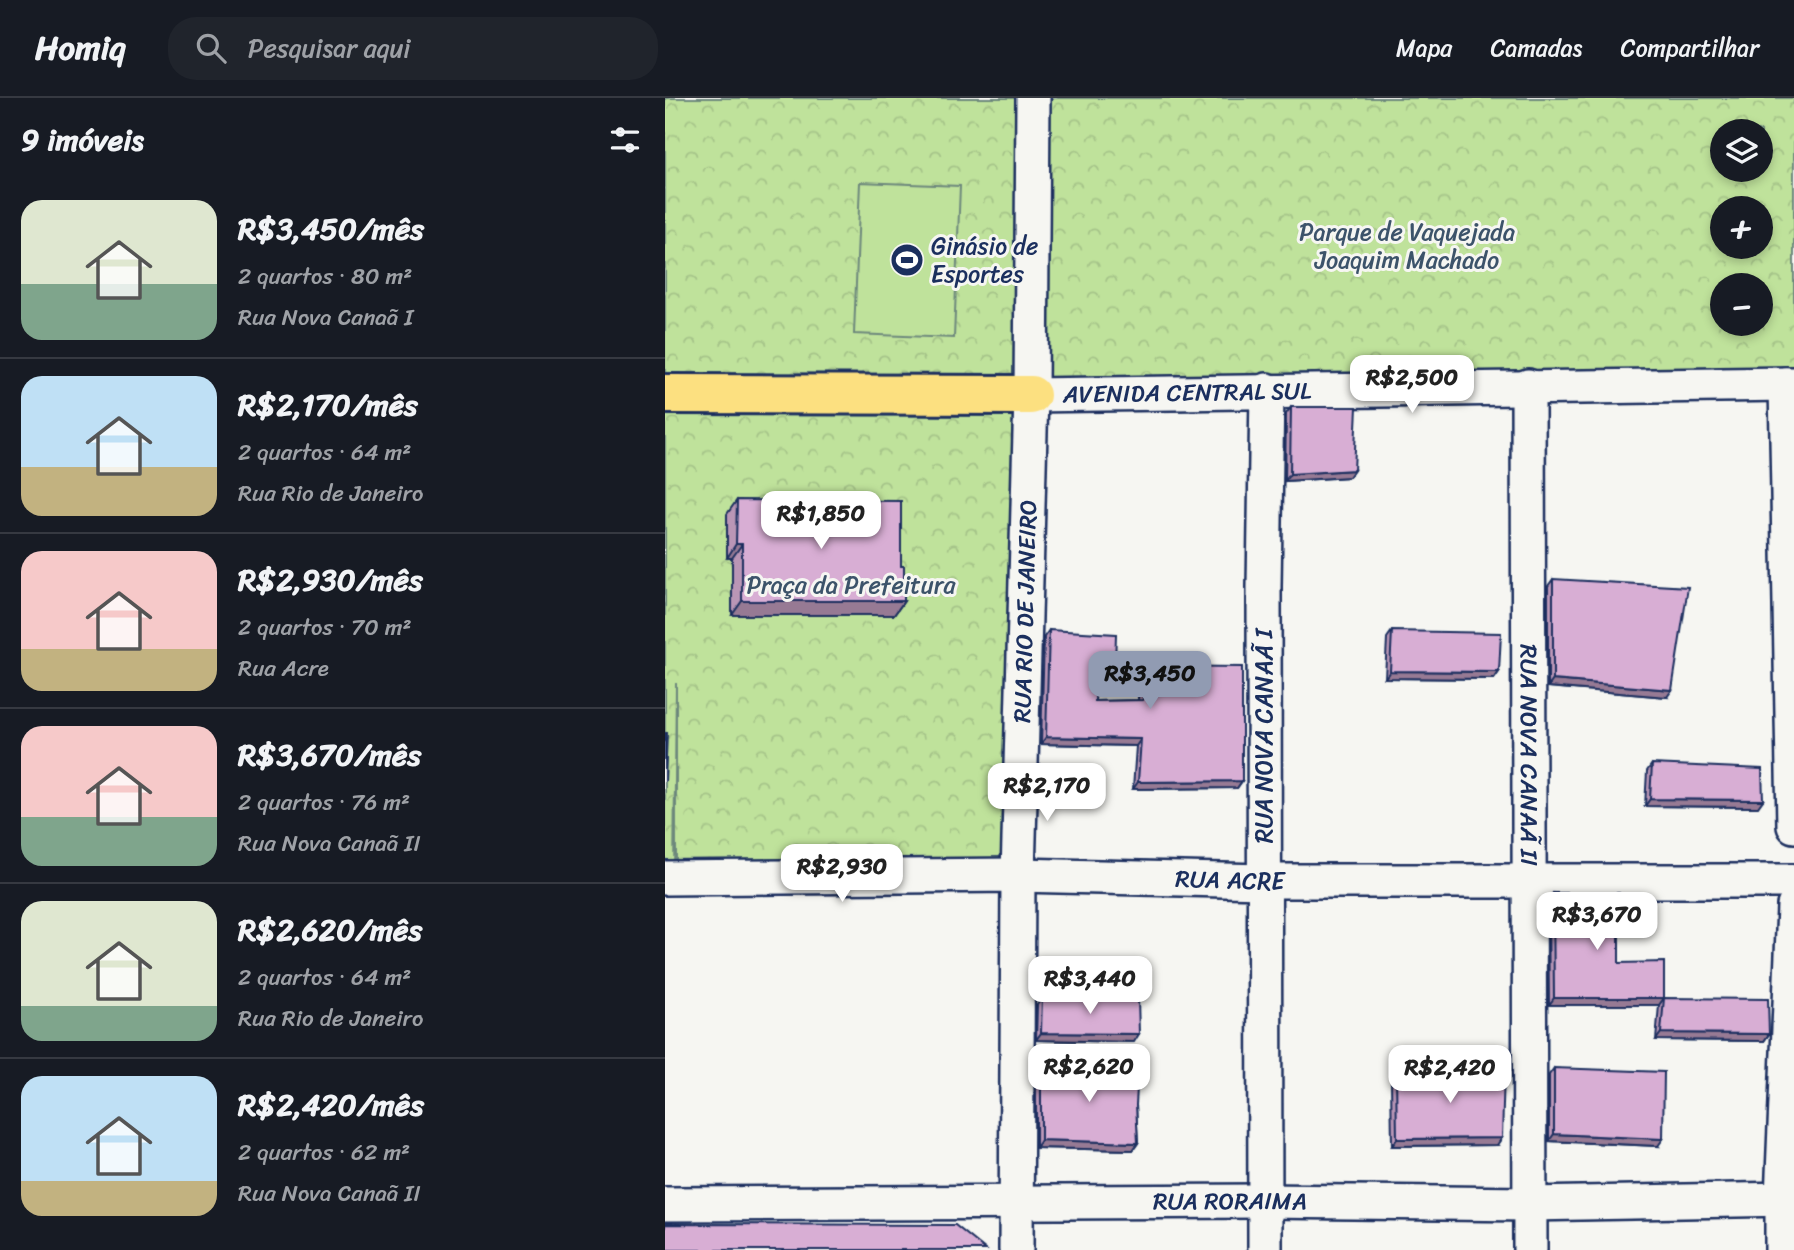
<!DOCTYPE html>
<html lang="pt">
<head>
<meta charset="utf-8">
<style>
  :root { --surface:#171b24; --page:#20242c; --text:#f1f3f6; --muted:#9ea1a6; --line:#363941; --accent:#919bb2 }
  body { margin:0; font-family:Sriracha,sans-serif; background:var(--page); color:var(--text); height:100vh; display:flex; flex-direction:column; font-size:26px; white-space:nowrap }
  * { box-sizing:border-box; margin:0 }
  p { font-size:23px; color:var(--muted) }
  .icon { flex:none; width:38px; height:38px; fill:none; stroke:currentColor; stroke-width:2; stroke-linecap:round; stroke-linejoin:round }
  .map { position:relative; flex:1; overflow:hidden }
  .side { display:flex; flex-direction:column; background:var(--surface); width:665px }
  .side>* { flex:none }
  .tools { position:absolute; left:1045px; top:21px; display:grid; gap:14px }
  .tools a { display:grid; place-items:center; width:63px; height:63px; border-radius:50%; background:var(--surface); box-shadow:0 4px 10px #0003; font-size:35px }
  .price { position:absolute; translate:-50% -60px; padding:0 16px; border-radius:14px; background:#fff; color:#222; font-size:23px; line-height:46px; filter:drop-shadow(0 2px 4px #0008) }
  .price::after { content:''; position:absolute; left:50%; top:42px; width:21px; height:16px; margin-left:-10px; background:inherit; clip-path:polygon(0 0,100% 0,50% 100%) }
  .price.selected { background:var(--accent); color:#111 }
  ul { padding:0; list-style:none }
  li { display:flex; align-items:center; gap:21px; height:175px; padding:0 21px }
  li+li { border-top:2px solid var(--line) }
  li span { display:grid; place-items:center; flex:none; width:196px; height:140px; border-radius:21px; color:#555 }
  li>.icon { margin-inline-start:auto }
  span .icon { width:84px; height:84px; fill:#fffc; stroke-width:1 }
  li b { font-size:30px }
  h2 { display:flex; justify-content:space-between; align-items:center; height:84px; padding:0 21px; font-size:30px }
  header { display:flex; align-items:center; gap:42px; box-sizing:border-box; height:98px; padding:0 35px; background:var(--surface); border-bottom:2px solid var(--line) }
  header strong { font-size:33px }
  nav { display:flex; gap:38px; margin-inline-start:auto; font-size:24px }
  .search { width:490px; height:63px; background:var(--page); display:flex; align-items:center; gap:18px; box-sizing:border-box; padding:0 24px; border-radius:28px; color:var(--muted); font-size:26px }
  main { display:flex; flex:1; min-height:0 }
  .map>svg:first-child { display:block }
  .park { fill:url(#park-crowns); stroke:#6d887c; stroke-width:2; fill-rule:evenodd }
  .pitch { fill:#bfe29b; stroke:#6d887c; stroke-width:2 }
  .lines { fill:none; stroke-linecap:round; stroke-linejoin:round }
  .minor-casing { stroke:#1b2f5e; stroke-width:38 }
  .major-casing { stroke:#1b2f5e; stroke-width:44 }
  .minor { stroke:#f6f6f2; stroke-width:33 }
  .major { stroke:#fce080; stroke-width:38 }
  .wall { fill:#ba96b6; stroke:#1b2f5e; stroke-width:2 }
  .shaded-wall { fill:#977a94; stroke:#1b2f5e; stroke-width:2 }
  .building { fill:#d8aed4; stroke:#1b2f5e; stroke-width:2 }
  .labels { text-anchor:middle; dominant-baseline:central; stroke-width:6; stroke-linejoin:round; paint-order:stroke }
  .park-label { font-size:24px; fill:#3c536a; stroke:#f6f6f2 }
  .poi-label { font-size:24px; fill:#1b2f5e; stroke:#f6f6f2; text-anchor:start }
  .street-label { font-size:24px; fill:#1b2f5e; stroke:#f6f6f2 }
</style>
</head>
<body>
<header>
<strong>Homiq</strong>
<div class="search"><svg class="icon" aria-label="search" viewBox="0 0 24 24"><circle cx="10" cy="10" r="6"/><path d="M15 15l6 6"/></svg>Pesquisar aqui</div>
<nav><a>Mapa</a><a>Camadas</a><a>Compartilhar</a></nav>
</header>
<main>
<section class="side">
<h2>9 imóveis<svg class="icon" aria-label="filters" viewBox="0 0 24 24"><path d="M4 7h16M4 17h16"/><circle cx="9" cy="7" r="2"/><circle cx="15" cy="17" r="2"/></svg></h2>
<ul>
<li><span style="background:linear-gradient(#dfe7d0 60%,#7fa58c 0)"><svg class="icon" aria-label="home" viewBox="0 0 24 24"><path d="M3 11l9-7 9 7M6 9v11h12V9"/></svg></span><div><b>R$3,450/mês</b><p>2 quartos · 80 m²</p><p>Rua Nova Canaã I</p></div></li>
<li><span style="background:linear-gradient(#bfe0f5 65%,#c2b280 0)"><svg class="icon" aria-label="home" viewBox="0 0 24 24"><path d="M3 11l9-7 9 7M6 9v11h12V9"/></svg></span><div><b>R$2,170/mês</b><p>2 quartos · 64 m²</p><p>Rua Rio de Janeiro</p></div></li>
<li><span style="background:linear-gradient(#f6c9c9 70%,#c2b280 0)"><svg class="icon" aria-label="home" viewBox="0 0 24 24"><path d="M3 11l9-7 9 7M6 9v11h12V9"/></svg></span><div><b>R$2,930/mês</b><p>2 quartos · 70 m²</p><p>Rua Acre</p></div></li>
<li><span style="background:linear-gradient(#f6c9c9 65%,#7fa58c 0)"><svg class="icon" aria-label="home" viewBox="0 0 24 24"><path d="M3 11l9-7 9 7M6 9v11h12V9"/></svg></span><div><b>R$3,670/mês</b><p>2 quartos · 76 m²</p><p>Rua Nova Canaã II</p></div></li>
<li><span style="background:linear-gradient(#dfe7d0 75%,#7fa58c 0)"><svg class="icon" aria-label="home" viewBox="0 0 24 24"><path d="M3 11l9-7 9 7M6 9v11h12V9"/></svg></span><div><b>R$2,620/mês</b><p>2 quartos · 64 m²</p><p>Rua Rio de Janeiro</p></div></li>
<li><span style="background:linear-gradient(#bfe0f5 75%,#c2b280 0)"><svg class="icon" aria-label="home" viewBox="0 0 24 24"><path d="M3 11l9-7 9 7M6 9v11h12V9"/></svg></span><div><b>R$2,420/mês</b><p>2 quartos · 62 m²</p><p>Rua Nova Canaã II</p></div></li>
</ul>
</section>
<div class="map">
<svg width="1129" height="1152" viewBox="0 0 1129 1152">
  <defs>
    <pattern id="park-crowns" width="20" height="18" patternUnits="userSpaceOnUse" patternTransform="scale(1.75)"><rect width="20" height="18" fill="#bfe29b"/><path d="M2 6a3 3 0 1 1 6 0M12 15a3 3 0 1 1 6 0" fill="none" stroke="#a4c288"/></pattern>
  </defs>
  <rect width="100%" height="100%" fill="#f6f6f2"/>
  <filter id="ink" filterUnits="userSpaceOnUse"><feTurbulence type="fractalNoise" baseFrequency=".0143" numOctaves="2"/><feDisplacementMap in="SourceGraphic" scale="14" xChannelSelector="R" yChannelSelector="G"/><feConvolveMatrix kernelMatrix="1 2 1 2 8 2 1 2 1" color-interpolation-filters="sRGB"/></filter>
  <g filter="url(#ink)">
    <path class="park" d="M0,0h1129v294l-763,3 -13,480 -342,14v-206l-2,195h-9zM1057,33h39v39h-39zM1057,110h39v39h-39zM1057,187h39v39h-39z"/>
    <polygon class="pitch" points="195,84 295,88 289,240 189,236"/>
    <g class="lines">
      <defs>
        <g id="minor">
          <polyline points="1121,286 1129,728"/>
          <path id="s1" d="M863,288l2,864"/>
          <path id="s2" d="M366,297l763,-11"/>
          <path id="s3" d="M0,780l353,-3 246,6h530"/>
          <path id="s4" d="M0,1106l599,-3 266,3 264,-5"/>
          <path id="s5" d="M351,1152l2,-375 13,-480 2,-297"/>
          <polyline points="600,1152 599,489 602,292"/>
          <polyline points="1117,1152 1117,1101 1129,808"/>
        </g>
        <polyline id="major" points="0,296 366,297"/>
      </defs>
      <use href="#minor" class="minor-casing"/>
      <use href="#major" class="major-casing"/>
      <use href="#minor" class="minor"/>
      <use href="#major" class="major"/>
    </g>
    <g class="wall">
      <polygon points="626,309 689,372 684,379 620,383 621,316"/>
      <polygon points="72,402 236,468 239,503 229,517 67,517 67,460 62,460 62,416"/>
      <polygon points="888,481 1002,599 883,589 883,488"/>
      <polygon points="384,532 450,566 445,573 431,573 430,603 473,602 474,575 479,568 577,683 572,690 468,691 471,648 376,646 379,539"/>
      <polygon points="727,533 834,574 829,581 720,580 722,540"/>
      <polygon points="987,666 1093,709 980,708 982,673"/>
      <polygon points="888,795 954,865 999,900 1104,936 1099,943 991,942 994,907 884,907 883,802"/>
      <polygon points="377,900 469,944 371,942 372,907"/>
      <polygon points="376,966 471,1007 473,1045 468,1052 371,1050 371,973"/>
      <polygon points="889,970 993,1048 884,1043 884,977"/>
      <polygon points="731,974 832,1047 727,1048 726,981"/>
    </g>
    <g class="shaded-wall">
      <polygon points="689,372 684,379 620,383 625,376"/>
      <polygon points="71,446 77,446 67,460 62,460"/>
      <polygon points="77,503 239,503 229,517 67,517"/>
      <polygon points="432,566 450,566 445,573 427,573"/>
      <polygon points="725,573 834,574 829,581 720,580"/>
      <polygon points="888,582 1007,592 1002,599 883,589"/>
      <polygon points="381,639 476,641 471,648 376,646"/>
      <polygon points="577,683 572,690 468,691 473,684"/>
      <polygon points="985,701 1098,702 1093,709 980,708"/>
      <polygon points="889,900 999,900 994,907 884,907"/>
      <polygon points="376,935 474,936 469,944 371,942"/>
      <polygon points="996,935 1104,936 1099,943 991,942"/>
      <polygon points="889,1036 998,1041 993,1048 884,1043"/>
      <polygon points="837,1040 832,1047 727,1048 732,1041"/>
      <polygon points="376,1042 473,1045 468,1052 371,1050"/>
    </g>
    <g class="building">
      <polygon points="626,309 692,309 689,372 625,376"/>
      <polygon points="72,402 236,403 236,468 239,468 239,503 77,503 77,446 71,446"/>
      <polygon points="888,481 1023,489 1007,592 888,582"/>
      <polygon points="384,532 451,536 450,566 432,566 430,603 478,602 479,568 577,569 577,683 473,684 476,641 381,639"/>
      <polygon points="727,533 836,535 834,574 725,573"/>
      <polygon points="0,635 2,635 0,684"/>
      <polygon points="987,666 1097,671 1098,702 985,701"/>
      <polygon points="888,795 954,795 954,865 999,864 999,900 889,900"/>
      <polygon points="377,900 473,900 474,936 376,935"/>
      <polygon points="999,900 1103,901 1104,936 996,935"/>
      <polygon points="376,966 473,972 471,1007 473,1045 376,1042"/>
      <polygon points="889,970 999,974 998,1041 889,1036"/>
      <polygon points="839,973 837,1040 732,1041 731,974"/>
      <polygon points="0,1126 290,1127 321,1152 0,1152"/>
    </g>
  </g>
  <defs>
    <symbol id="stadium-disc" viewBox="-11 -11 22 22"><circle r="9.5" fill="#1b2f5e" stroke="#f6f6f2"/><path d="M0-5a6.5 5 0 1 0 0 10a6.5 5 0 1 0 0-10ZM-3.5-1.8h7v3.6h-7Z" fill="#fff"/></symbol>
  </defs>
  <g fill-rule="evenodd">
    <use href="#stadium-disc" x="223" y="143" width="38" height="38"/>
  </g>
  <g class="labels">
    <g class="park-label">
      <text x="742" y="134">Parque de Vaquejada<tspan x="742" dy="28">Joaquim Machado</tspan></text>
      <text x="186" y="487">Praça da Prefeitura</text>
    </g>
    <g class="poi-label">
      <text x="266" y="148">Ginásio de<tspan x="266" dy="28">Esportes</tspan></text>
    </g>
    <g class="street-label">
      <text stroke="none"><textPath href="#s2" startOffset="156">AVENIDA CENTRAL SUL</textPath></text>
      <text stroke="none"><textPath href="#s5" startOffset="639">RUA RIO DE JANEIRO</textPath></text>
      <text transform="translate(599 638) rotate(-90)">RUA NOVA CANAÃ I</text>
      <text stroke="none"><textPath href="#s1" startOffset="369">RUA NOVA CANAÃ II</textPath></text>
      <text stroke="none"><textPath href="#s3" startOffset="565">RUA ACRE</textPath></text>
      <text stroke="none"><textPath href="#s4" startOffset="565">RUA RORAIMA</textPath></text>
    </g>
  </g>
</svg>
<div class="tools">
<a><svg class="icon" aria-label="layers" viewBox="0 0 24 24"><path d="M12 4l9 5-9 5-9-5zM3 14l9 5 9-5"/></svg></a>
<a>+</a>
<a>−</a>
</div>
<b class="price" style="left:747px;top:317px">R$2,500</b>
<b class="price" style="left:156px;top:453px">R$1,850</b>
<b class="price selected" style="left:485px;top:613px">R$3,450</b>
<b class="price" style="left:382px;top:725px">R$2,170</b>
<b class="price" style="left:177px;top:806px">R$2,930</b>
<b class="price" style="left:932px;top:854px">R$3,670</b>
<b class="price" style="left:425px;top:918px">R$3,440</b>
<b class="price" style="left:424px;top:1006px">R$2,620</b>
<b class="price" style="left:785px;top:1007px">R$2,420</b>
</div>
</main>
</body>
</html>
